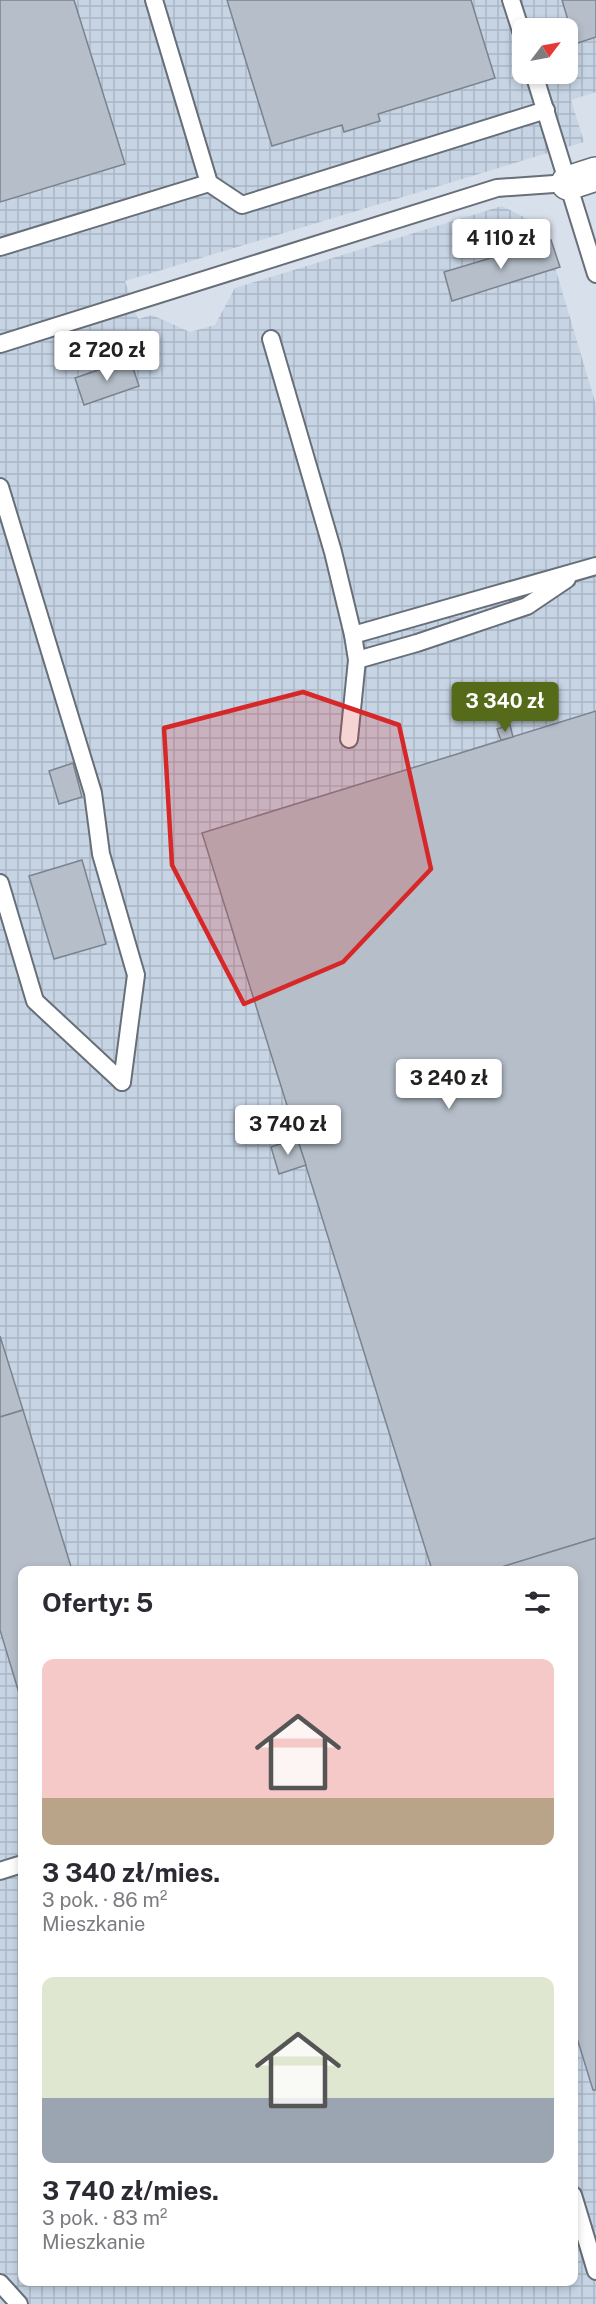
<!DOCTYPE html>
<html lang="pl">
<head>
<meta charset="utf-8">
<style>
  :root { --surface:#fff; --page:#f2f2f3; --text:#2b2b33; --muted:#7c7c81; --accent:#556b19 }
  body { margin:0; font-family:"Public Sans",sans-serif; background:var(--page); color:var(--text); height:100vh; display:flex; flex-direction:column; font-size:22px; white-space:nowrap }
  * { box-sizing:border-box; margin:0 }
  p { font-size:20px; color:var(--muted) }
  .icon { flex:none; width:33px; height:33px; fill:none; stroke:currentColor; stroke-width:2; stroke-linecap:round; stroke-linejoin:round }
  .map { position:relative; flex:1; overflow:hidden }
  .details { position:absolute; left:18px; top:1566px; width:560px; height:720px; display:flex; flex-direction:column; background:var(--surface); border-radius:12px; box-shadow:0 3px 9px #0003 }
  .details>* { flex:none }
  .needle { width:39px; rotate:58deg }
  .tools { position:absolute; left:512px; top:18px; display:grid; gap:12px }
  .tools a { display:grid; place-items:center; width:66px; height:66px; border-radius:12px; background:var(--surface); box-shadow:0 3px 9px #0003; font-size:30px }
  .price { position:absolute; translate:-50% -51px; padding:0 14px; border-radius:6px; background:#fff; color:#222; font-size:20px; line-height:39px; filter:drop-shadow(0 2px 3px #0008) }
  .price::after { content:''; position:absolute; left:50%; top:36px; width:18px; height:14px; margin-left:-9px; background:inherit; clip-path:polygon(0 0,100% 0,50% 100%) }
  .price.active { background:var(--accent); color:#fff }
  ul { padding:0; list-style:none }
  li { display:grid; align-content:center; gap:12px; height:318px; padding:0 24px }
  li span { display:grid; place-items:center; height:186px; border-radius:12px; color:#555 }
  li>.icon { margin-inline-start:auto }
  span .icon { width:108px; height:108px; fill:#fffc; stroke-width:1 }
  li b { font-size:26px }
  h2 { display:flex; justify-content:space-between; align-items:center; height:72px; padding:0 24px; font-size:26px }
  .map>svg:first-child { display:block }
  .industrial { fill:url(#industrial-grid); fill-rule:evenodd }
  .building { fill:#b5bec9; stroke:#7b838e; stroke-width:1.5 }
  .lines { fill:none; stroke-linecap:round; stroke-linejoin:round }
  .service-casing { stroke:#676f79; stroke-width:20 }
  .minor-casing { stroke:#676f79; stroke-width:36 }
  .service { stroke:#fff; stroke-width:16 }
  .minor { stroke:#fff; stroke-width:33 }
  .marked { fill:#d62828; fill-opacity:0.2; stroke:#d62828; stroke-width:4.5; stroke-linejoin:round }
</style>
</head>
<body>
<div class="map">
<svg width="596" height="2304" viewBox="0 0 596 2304">
  <defs>
    <pattern id="industrial-grid" width="8" height="8" patternUnits="userSpaceOnUse" patternTransform="scale(1.5)"><rect width="8" height="8" fill="#c6d4e4"/><path d="M0 4h8M4 0v8" fill="none" stroke="#aab6c4"/></pattern>
  </defs>
  <rect width="100%" height="100%" fill="#d7e0eb"/>
  <path class="industrial" d="M0,0h596v92l-25,8 13,42 -459,139 13,38 14,-4 38,17 25,-7 20,-37 267,-82 41,21 53,178v1899h-596zM522,28h45v46h-45zM22,1570h551v712h-551z"/>
  <g class="building">
    <polygon points="0,0 74,0 125,164 0,202"/>
    <polygon points="227,0 471,0 495,78 378,114 380,121 344,132 342,125 272,146"/>
    <polygon points="562,0 596,0 596,37 575,44"/>
    <polygon points="551,240 560,267 452,301 444,272"/>
    <polygon points="130,359 139,386 84,405 75,378"/>
    <polygon points="596,711 596,1538 492,1570 432,1570 202,833"/>
    <polygon points="510,725 513,737 501,740 497,729"/>
    <polygon points="73,763 82,797 59,804 49,771"/>
    <polygon points="82,860 106,944 54,959 29,876"/>
    <polygon points="297,1138 306,1165 279,1174 271,1147"/>
    <polygon points="0,1336 23,1410 0,1417"/>
    <polygon points="23,1410 72,1570 22,1570 22,1703 0,1630 0,1417"/>
    <polygon points="596,1538 596,2090 593,2090 573,2025 573,1570 492,1570"/>
  </g>
  <g class="lines">
    <defs>
      <g id="service">
        <polyline points="154,0 209,183 242,205 546,110"/>
        <polyline points="511,0 522,34"/>
        <polyline points="534,74 596,274"/>
        <polyline points="0,247 209,183"/>
        <polyline points="271,339 333,552 353,635 596,566"/>
        <polyline points="0,344 497,188 568,183"/>
        <polyline points="0,487 93,793 101,854 136,975 122,1082"/>
        <polyline points="357,660 417,643 527,606 567,579"/>
        <polyline points="349,739 357,660 353,635"/>
        <polyline points="0,883 35,1001 122,1082"/>
        <polyline points="0,1871 22,1864"/>
        <polyline points="573,2195 596,2271"/>
        <polyline points="0,2283 19,2304"/>
      </g>
      <polyline id="minor" points="568,183 596,174"/>
    </defs>
    <use href="#service" class="service-casing"/>
    <use href="#minor" class="minor-casing"/>
    <use href="#service" class="service"/>
    <use href="#minor" class="minor"/>
  </g>
  <path class="marked" d="M303,692l96,33 32,144 -88,93 -99,42 -72,-139 -8,-137z"/>
</svg>
<div class="tools">
<a><svg class="needle" viewBox="-14 -14 28 28"><path d="M0-13l5 13h-10z" fill="#e53935"/><path d="M0 13l5-13h-10z" fill="#7c7c81"/></svg></a>
</div>
<b class="price" style="left:501px;top:270px">4 110 zł</b>
<b class="price" style="left:107px;top:382px">2 720 zł</b>
<b class="price active" style="left:505px;top:733px">3 340 zł</b>
<b class="price" style="left:449px;top:1110px">3 240 zł</b>
<b class="price" style="left:288px;top:1156px">3 740 zł</b>
<section class="details">
<h2>Oferty: 5<svg class="icon" aria-label="filters" viewBox="0 0 24 24"><path d="M4 7h16M4 17h16"/><circle cx="9" cy="7" r="2"/><circle cx="15" cy="17" r="2"/></svg></h2>
<ul>
<li><span style="background:linear-gradient(#f6c9c9 75%,#b9a48a 0)"><svg class="icon" aria-label="home" viewBox="0 0 24 24"><path d="M3 11l9-7 9 7M6 9v11h12V9"/></svg></span><div><b>3 340 zł/mies.</b><p>3 pok. · 86 m²</p><p>Mieszkanie</p></div></li>
<li><span style="background:linear-gradient(#dfe7d0 65%,#9aa5b1 0)"><svg class="icon" aria-label="home" viewBox="0 0 24 24"><path d="M3 11l9-7 9 7M6 9v11h12V9"/></svg></span><div><b>3 740 zł/mies.</b><p>3 pok. · 83 m²</p><p>Mieszkanie</p></div></li>
</ul>
</section>
</div>
</body>
</html>
